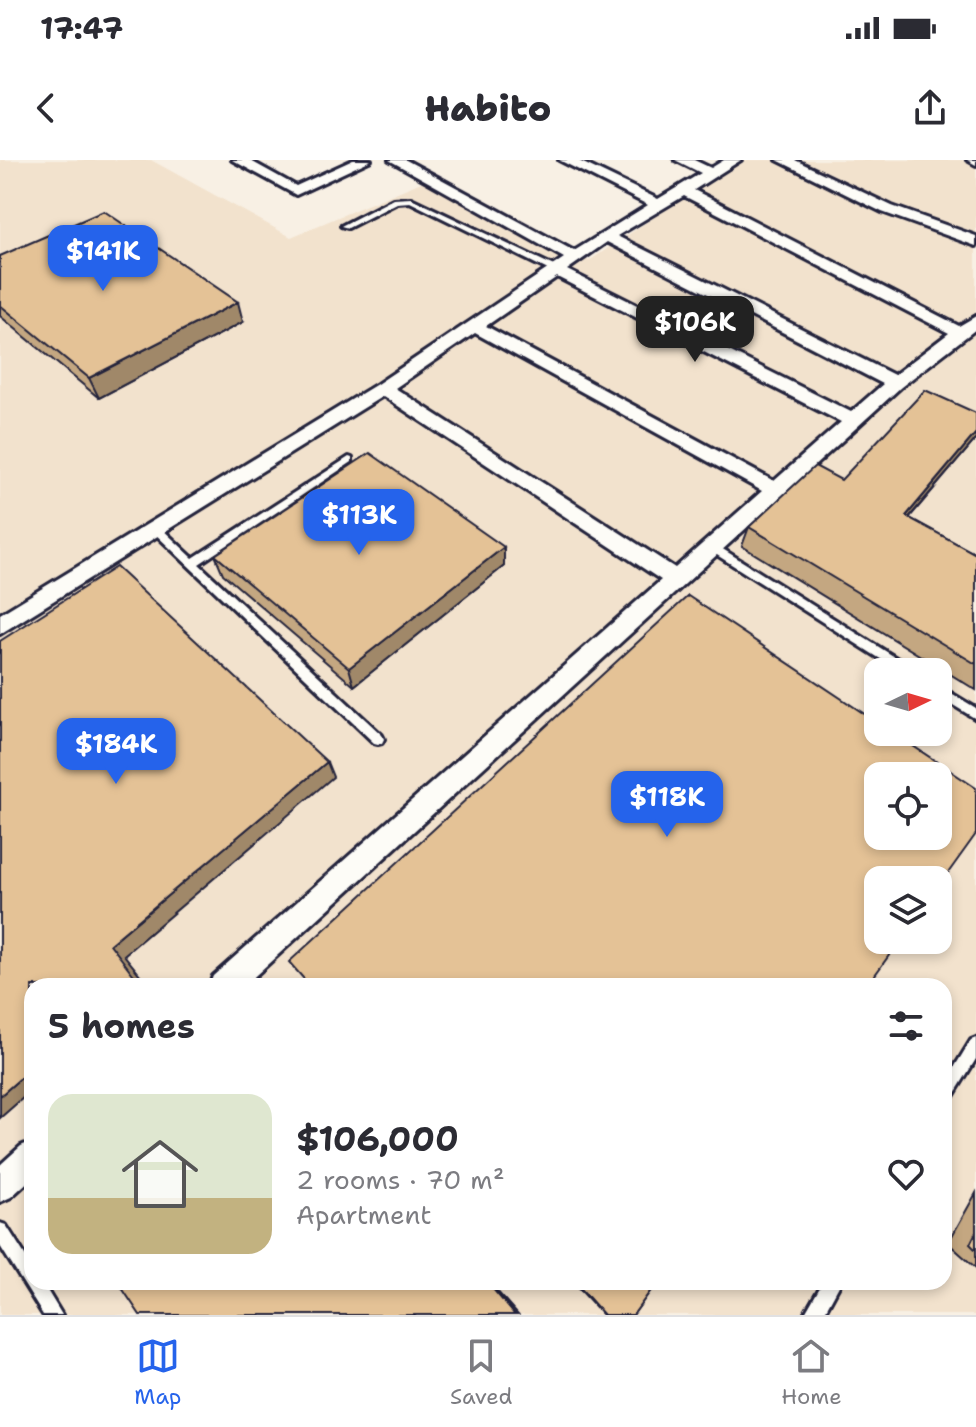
<!DOCTYPE html>
<html lang="en">
<head>
<meta charset="utf-8">
<style>
  :root { --surface:#fff; --page:#f2f2f3; --text:#2b2b33; --muted:#7c7c81; --line:#e1e1e2; --accent:#2563eb }
  body { margin:0; font-family:"Shantell Sans",sans-serif; background:var(--page); color:var(--text); height:100vh; display:flex; flex-direction:column; font-size:30px; white-space:nowrap }
  * { box-sizing:border-box; margin:0 }
  p { font-size:26px; color:var(--muted) }
  .icon { flex:none; width:44px; height:44px; fill:none; stroke:currentColor; stroke-width:2; stroke-linecap:round; stroke-linejoin:round }
  .map { position:relative; flex:1; overflow:hidden }
  .drawer { position:absolute; left:24px; top:818px; width:928px; height:312px; display:flex; flex-direction:column; background:var(--surface); border-radius:24px; box-shadow:0 4px 12px #0003 }
  .drawer>* { flex:none }
  .needle { width:52px; rotate:85deg }
  .fabs { position:absolute; left:864px; top:498px; display:grid; gap:16px }
  .fabs a { display:grid; place-items:center; width:88px; height:88px; border-radius:16px; background:var(--surface); box-shadow:0 4px 12px #0003; font-size:40px }
  .price { position:absolute; translate:-50% -68px; padding:0 18px; border-radius:16px; background:var(--accent); color:#fff; font-size:26px; line-height:52px; filter:drop-shadow(0 2px 4px #0008) }
  .price::after { content:''; position:absolute; left:50%; top:48px; width:24px; height:18px; margin-left:-12px; background:inherit; clip-path:polygon(0 0,100% 0,50% 100%) }
  .price.current { background:#222; color:#fff }
  ul { padding:0; list-style:none }
  li { display:flex; align-items:center; gap:24px; height:200px; padding:0 24px }
  li span { display:grid; place-items:center; flex:none; width:224px; height:160px; border-radius:24px; color:#555 }
  li>.icon { margin-inline-start:auto }
  span .icon { width:96px; height:96px; fill:#fffc; stroke-width:1 }
  li b { font-size:34px }
  h2 { display:flex; justify-content:space-between; align-items:center; height:96px; padding:0 24px; font-size:34px }
  .status { display:flex; justify-content:space-between; align-items:center; height:56px; padding:0 40px; background:var(--surface); direction:ltr }
  .status svg { height:22px; fill:currentColor }
  header { display:flex; justify-content:space-between; align-items:center; height:104px; padding:0 24px; background:var(--surface); font-size:36px; font-weight:800 }
  .dock { display:flex; justify-content:space-around; align-items:center; height:112px; border-top:2px solid var(--line); background:var(--surface); font-size:22px; color:var(--muted) }
  .dock a { display:grid; justify-items:center; gap:4px }
  .dock .current { color:var(--accent) }
  .map>svg:first-child { display:block }
  .built { fill:#f2e2cd; fill-rule:evenodd }
  .lines { fill:none; stroke-linecap:round; stroke-linejoin:round }
  .lane-casing { stroke:#22223b; stroke-width:6 }
  .street-casing { stroke:#22223b; stroke-width:6 }
  .lane { fill:#fdfcf7; fill-rule:evenodd }
  .street { fill:#fdfcf7; fill-rule:evenodd }
  .wall { fill:#c4a781; stroke:#22223b; stroke-width:2 }
  .shaded-wall { fill:#a08869; stroke:#22223b; stroke-width:2 }
  .building { fill:#e4c296; stroke:#22223b; stroke-width:2; fill-rule:evenodd }
</style>
</head>
<body>
<div class="status"><b>17:47</b><svg viewBox="0 0 49 12"><path d="M0 12V9h3v3zM5 12V6h3v6zM10 12V3h3v9zM15 12V0h3v12zM26 1h20v11H26zM47 4h2v5h-2z"/></svg></div>
<header><svg class="icon" aria-label="back" viewBox="0 0 24 24"><path d="M15 5l-7 7 7 7"/></svg>Habito<svg class="icon" aria-label="share" viewBox="0 0 24 24"><path d="M12 15V3M7 8l5-5 5 5M5 13v7h14v-7"/></svg></header>
<div class="map">
<svg width="976" height="1155" viewBox="0 0 976 1155">
  <rect width="100%" height="100%" fill="#f8f0e4"/>
  <filter id="ink" filterUnits="userSpaceOnUse"><feTurbulence type="fractalNoise" baseFrequency=".0125" numOctaves="2"/><feDisplacementMap in="SourceGraphic" scale="16" xChannelSelector="R" yChannelSelector="G"/><feConvolveMatrix kernelMatrix="1 2 1 2 8 2 1 2 1" color-interpolation-filters="sRGB"/></filter>
  <g filter="url(#ink)">
    <path class="built" d="M0,0h151l140,77 135,-57 163,81 150,-101h223l14,5v1150h-976zM878,512h60v60h-60zM878,616h60v60h-60zM878,720h60v60h-60zM32,826h912v296h-912z"/>
    <g class="lines">
      <defs>
        <g id="lane">
          <polygon points="411,38 558,108 559,110 552,112 410,42 397,43 348,68 341,66 393,39"/>
          <polygon points="349,297 352,298 352,302 199,404 382,575 384,579 382,583 378,584 374,583 150,369 155,365 159,366 193,398"/>
          <polygon points="713,383 914,509 916,512 901,512 709,390 708,387"/>
          <polygon points="938,525 976,548 976,559 938,536"/>
          <polygon points="976,878 976,899 949,943 944,946 944,924 971,880"/>
          <polygon points="0,1063 6,1065 32,1106 32,1122 42,1122 62,1155 43,1155 0,1086"/>
          <polygon points="823,1122 841,1122 823,1155 804,1155"/>
        </g>
        <g id="street">
          <polygon points="232,0 249,0 296,26 353,0 371,0 296,35"/>
          <path d="M389,0h17l168,91 74,-46 -89,-45h18l81,39 43,-26 -26,-13h19l17,8 13,-8h17l-47,30 265,136 17,-10v13l-75,58 -657,599h-35l4,-10 448,-396 -278,-184 -383,238v-20l377,-230 187,-126zM684,36l265,137 -55,42 -277,-139zM607,82l276,142 -32,28 -284,-142zM557,117l284,145 -67,59 -288,-155zM475,173l287,158 -87,77 -280,-180z"/>
          <polygon points="777,0 795,0 892,46 976,76 976,86 882,52"/>
          <polygon points="967,0 976,0 976,5"/>
          <polygon points="32,981 32,1018 11,1037 0,1042 0,1005 21,986"/>
        </g>
      </defs>
      <use href="#lane" class="lane-casing"/>
      <use href="#street" class="street-casing"/>
      <use href="#lane" class="lane"/>
      <use href="#street" class="street"/>
    </g>
    <g class="wall">
      <polygon points="0,96 243,162 99,238 0,156"/>
      <polygon points="976,279 909,358 976,394 976,530 742,386 749,367 841,320"/>
      <polygon points="504,387 504,406 354,526 223,414 215,395"/>
      <polygon points="976,1033 976,1108 948,1083"/>
      <polygon points="573,1122 657,1122 633,1155 603,1155"/>
    </g>
    <g class="shaded-wall">
      <polygon points="238,142 243,162 99,238 89,218"/>
      <polygon points="976,273 976,279 894,375 906,356"/>
      <polygon points="504,387 504,406 354,526 349,508"/>
      <polygon points="327,602 333,617 124,795 149,826 127,826 110,784"/>
      <polygon points="32,908 32,930 0,958 0,936"/>
      <polygon points="487,1122 489,1122 518,1155 515,1155"/>
    </g>
    <g class="building">
      <polygon points="104,51 238,142 89,218 0,145 0,96"/>
      <polygon points="925,230 976,253 976,273 906,356 976,394 976,504 749,367 815,306 841,320"/>
      <polygon points="370,293 504,387 349,508 215,395"/>
      <polygon points="116,407 327,602 110,784 136,818 127,826 32,826 32,908 0,936 0,481"/>
      <path d="M688,436l190,127v9h14l84,56v46l-38,53v-7h-60v60h22l-33,46h-557l-21,-24zM878,616h60v60h-60z"/>
      <polygon points="976,1072 976,1090 970,1084"/>
      <polygon points="118,1122 487,1122 515,1155 140,1155"/>
      <polygon points="575,1122 657,1122 633,1155 604,1155"/>
    </g>
  </g>
</svg>
<div class="fabs">
<a><svg class="needle" viewBox="-14 -14 28 28"><path d="M0-13l5 13h-10z" fill="#e53935"/><path d="M0 13l5-13h-10z" fill="#7c7c81"/></svg></a>
<a><svg class="icon" aria-label="locate" viewBox="0 0 24 24"><circle cx="12" cy="12" r="6"/><path d="M12 2v4M12 18v4M2 12h4M18 12h4"/></svg></a>
<a><svg class="icon" aria-label="layers" viewBox="0 0 24 24"><path d="M12 4l9 5-9 5-9-5zM3 14l9 5 9-5"/></svg></a>
</div>
<b class="price" style="left:103px;top:133px">$141K</b>
<b class="price current" style="left:695px;top:204px">$106K</b>
<b class="price" style="left:359px;top:397px">$113K</b>
<b class="price" style="left:116px;top:626px">$184K</b>
<b class="price" style="left:667px;top:679px">$118K</b>
<section class="drawer">
<h2>5 homes<svg class="icon" aria-label="filters" viewBox="0 0 24 24"><path d="M4 7h16M4 17h16"/><circle cx="9" cy="7" r="2"/><circle cx="15" cy="17" r="2"/></svg></h2>
<ul>
<li><span style="background:linear-gradient(#dfe7d0 65%,#c2b280 0)"><svg class="icon" aria-label="home" viewBox="0 0 24 24"><path d="M3 11l9-7 9 7M6 9v11h12V9"/></svg></span><div><b>$106,000</b><p>2 rooms · 70 m²</p><p>Apartment</p></div><svg class="icon" aria-label="heart" viewBox="0 0 24 24"><path d="M12 20l-8-8c-3-5 5-10 8-4 3-6 11-1 8 4z"/></svg></li>
</ul>
</section>
</div>
<nav class="dock">
<a class="current"><svg class="icon" aria-label="map" viewBox="0 0 24 24"><path d="M3 6l6-2 6 2 6-2v14l-6 2-6-2-6 2zM9 4v14M15 6v14"/></svg>Map</a>
<a><svg class="icon" aria-label="saved" viewBox="0 0 24 24"><path d="M7 4h10v16l-5-4-5 4z"/></svg>Saved</a>
<a><svg class="icon" aria-label="home" viewBox="0 0 24 24"><path d="M3 11l9-7 9 7M6 9v11h12V9"/></svg>Home</a>
</nav>
</body>
</html>
